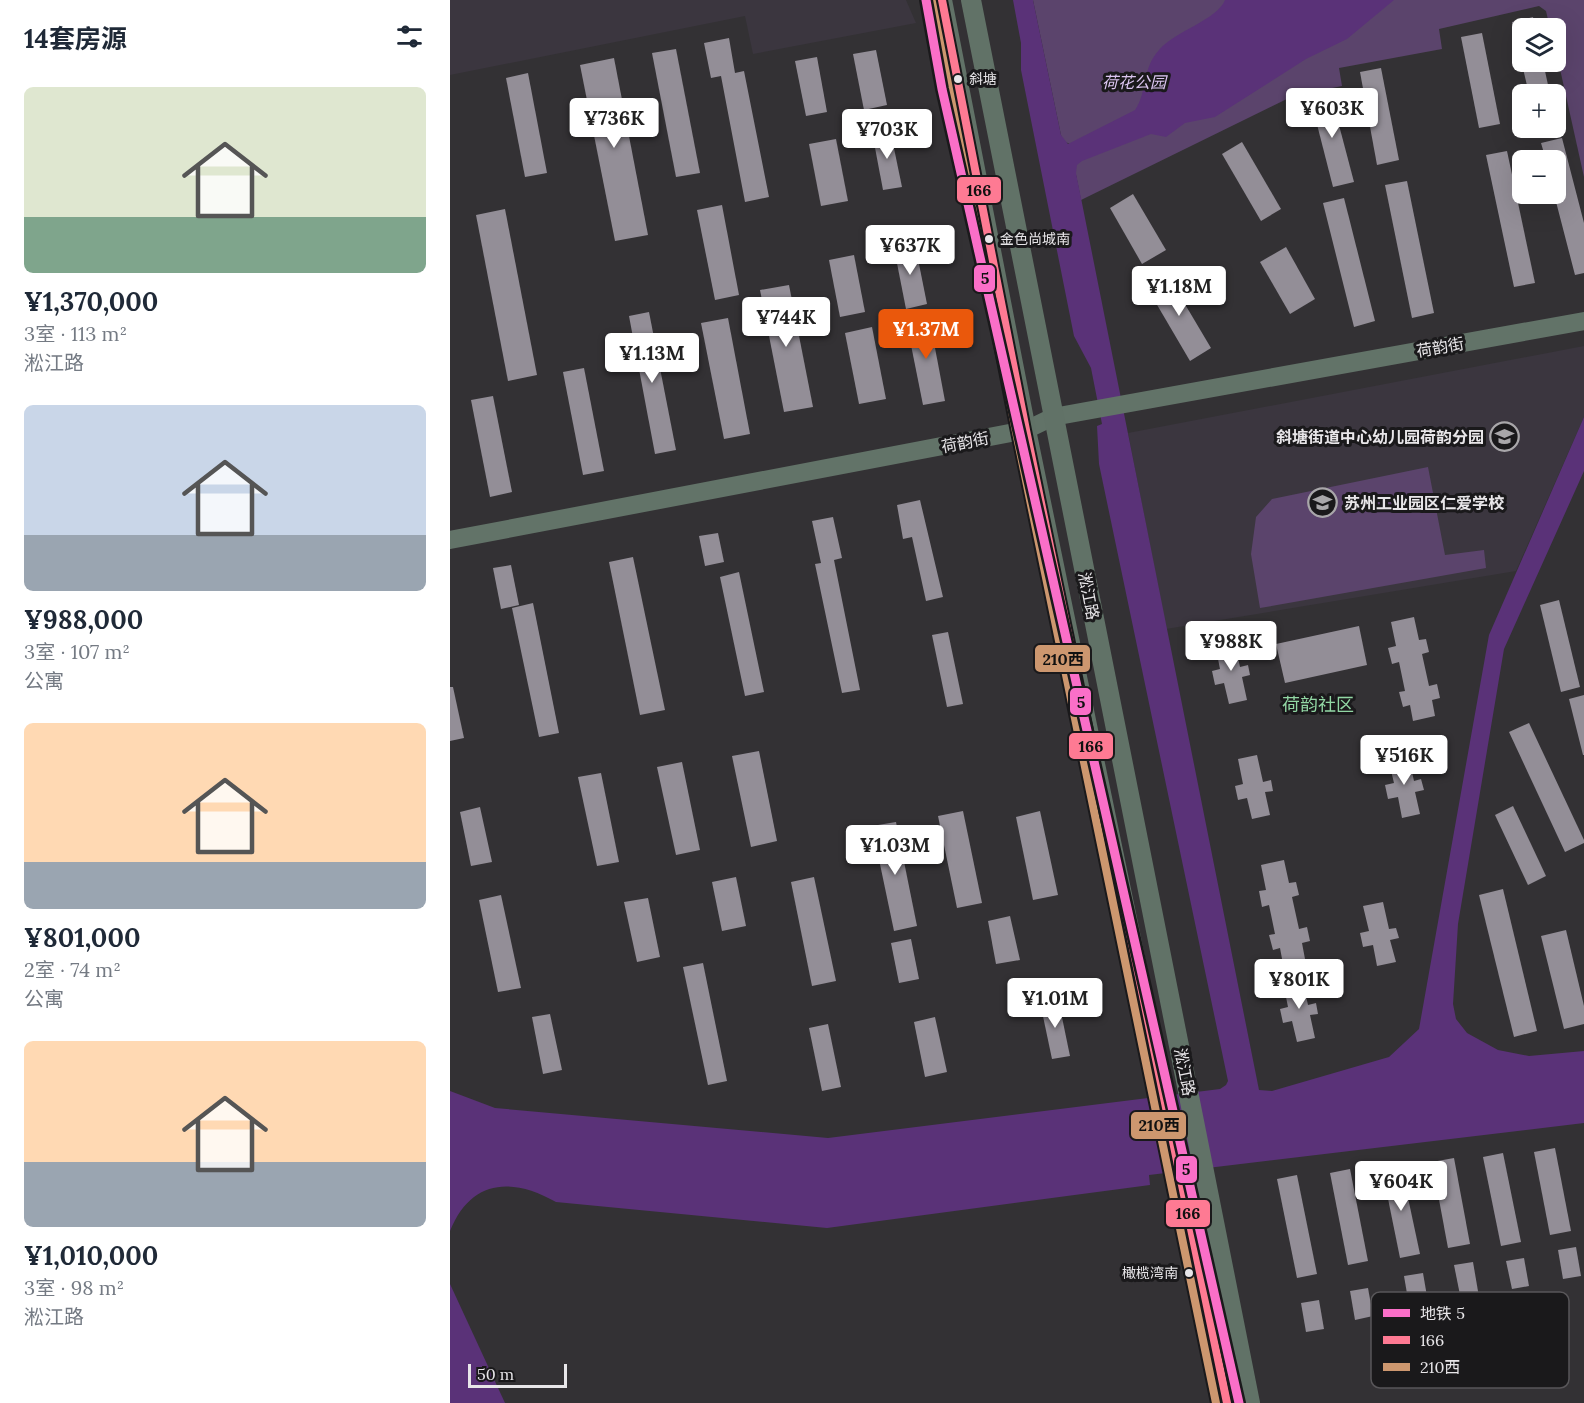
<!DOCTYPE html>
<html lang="zh">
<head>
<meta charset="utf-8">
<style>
  :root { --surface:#fff; --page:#f2f2f3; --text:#1f2937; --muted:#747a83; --accent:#ea580c }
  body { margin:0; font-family:Lora,"Noto Sans SC",serif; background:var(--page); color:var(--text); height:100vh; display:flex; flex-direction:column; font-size:22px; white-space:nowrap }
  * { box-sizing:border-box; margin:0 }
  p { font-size:20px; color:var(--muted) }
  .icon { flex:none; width:33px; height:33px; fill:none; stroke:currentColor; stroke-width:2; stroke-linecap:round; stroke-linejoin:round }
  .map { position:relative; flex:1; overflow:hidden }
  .side { display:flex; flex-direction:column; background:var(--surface); width:450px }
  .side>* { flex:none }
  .controls { position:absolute; left:1062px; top:18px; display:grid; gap:12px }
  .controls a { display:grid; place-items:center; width:54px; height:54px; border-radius:9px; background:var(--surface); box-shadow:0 6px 24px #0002; font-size:30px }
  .scale { position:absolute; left:18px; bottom:15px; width:99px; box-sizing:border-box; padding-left:6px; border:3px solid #e8e6e9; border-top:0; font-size:16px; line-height:21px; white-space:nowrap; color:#e8e6e9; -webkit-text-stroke:4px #1a191b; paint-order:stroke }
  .price { position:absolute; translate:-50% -51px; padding:0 14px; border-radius:6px; background:#fff; color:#222; font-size:20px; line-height:39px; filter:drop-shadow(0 2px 3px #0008) }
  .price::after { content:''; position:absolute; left:50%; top:36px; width:18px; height:14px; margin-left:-9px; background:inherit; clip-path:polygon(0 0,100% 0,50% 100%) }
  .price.on { background:var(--accent); color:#fff }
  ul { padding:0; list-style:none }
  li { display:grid; align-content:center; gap:12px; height:318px; padding:0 24px }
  li span { display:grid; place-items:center; height:186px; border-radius:9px; color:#555 }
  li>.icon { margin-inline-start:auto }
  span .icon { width:108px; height:108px; fill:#fffc; stroke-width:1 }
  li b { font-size:26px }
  h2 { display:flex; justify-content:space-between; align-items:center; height:72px; padding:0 24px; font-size:26px }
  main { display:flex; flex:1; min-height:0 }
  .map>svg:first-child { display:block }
  .built { fill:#3b363f }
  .green { fill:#5b446c }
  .water { fill:#5a3278 }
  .building { fill:#938e97 }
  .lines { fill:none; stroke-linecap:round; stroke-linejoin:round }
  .secondary { stroke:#627368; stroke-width:18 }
  .primary { stroke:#617267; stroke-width:20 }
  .bus-1-casing { stroke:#1a191b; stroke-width:12 }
  .bus-2-casing { stroke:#1a191b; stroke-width:12 }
  .bus-1 { stroke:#fe7a93; stroke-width:8 }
  .bus-2 { stroke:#cd976f; stroke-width:8 }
  .metro-1-casing { stroke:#1a191b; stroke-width:14 }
  .metro-1 { stroke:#fa6fc8; stroke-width:9 }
  .bus-dot { fill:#e8e6e9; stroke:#1a191b; stroke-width:2 }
  .labels { text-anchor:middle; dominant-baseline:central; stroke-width:6; stroke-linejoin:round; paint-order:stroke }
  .bus-label { font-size:14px; fill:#e8e6e9; stroke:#1a191b; text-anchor:start }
  .park-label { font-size:16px; font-style:italic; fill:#dbc5f0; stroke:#1a191b }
  .street-label { font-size:16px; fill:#e8e6e9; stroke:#1a191b }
  .poi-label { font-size:16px; font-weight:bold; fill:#e8e6e9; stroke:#1a191b; text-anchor:end }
  .neighbourhood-label { font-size:18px; fill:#92d7a4; stroke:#1a191b }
  .key { fill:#1a191b; stroke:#585659; stroke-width:1.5 }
  .key-label { font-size:16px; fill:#e8e6e9 }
  .line-badge { stroke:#1a191b; stroke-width:2 }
  .pale-badge-label { font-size:16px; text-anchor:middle; font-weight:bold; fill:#111 }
</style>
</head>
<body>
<main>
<section class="side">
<h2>14套房源<svg class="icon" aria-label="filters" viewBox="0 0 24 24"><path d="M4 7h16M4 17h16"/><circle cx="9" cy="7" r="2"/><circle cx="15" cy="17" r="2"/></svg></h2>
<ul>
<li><span style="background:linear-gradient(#dfe7d0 70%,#7fa58c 0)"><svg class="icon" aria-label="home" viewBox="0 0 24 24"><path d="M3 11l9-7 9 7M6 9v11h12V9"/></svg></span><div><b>¥1,370,000</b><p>3室 · 113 m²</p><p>淞江路</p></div></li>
<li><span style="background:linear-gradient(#c9d6e8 70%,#9aa5b1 0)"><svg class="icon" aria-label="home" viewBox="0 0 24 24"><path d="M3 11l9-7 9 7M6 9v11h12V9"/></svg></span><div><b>¥988,000</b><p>3室 · 107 m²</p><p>公寓</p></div></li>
<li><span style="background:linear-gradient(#ffd9b3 75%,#9aa5b1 0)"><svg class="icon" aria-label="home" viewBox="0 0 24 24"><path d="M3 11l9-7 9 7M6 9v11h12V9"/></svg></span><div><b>¥801,000</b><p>2室 · 74 m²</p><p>公寓</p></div></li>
<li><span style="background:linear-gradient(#ffd9b3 65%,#9aa5b1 0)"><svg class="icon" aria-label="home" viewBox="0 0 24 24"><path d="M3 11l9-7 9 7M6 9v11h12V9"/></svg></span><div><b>¥1,010,000</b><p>3室 · 98 m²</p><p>淞江路</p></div></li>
</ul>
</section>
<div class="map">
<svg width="1134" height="1403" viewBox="0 0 1134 1403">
  <rect width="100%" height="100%" fill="#333134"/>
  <g class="built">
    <polygon points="0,0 456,0 466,23 303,54 295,16 0,75"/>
    <polygon points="1134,346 1134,417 1066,571 716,629 678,433"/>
  </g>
  <g class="green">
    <polygon points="583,0 1134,0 1134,177 1106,51 1106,28 1100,28 1096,11 1089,6 989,29 992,49 889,68 892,86 843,96 631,200 620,144 613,141 611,135"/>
    <polygon points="978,467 995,555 1034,550 1036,568 810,608 801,554 806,517 822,499"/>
  </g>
  <g class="water">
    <path d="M563,0h20l28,135 7,9 67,-34c13,-19 6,-40 24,-60 16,-19 58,-30 66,-50h169l-47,39 -41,20 -91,58 -30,6 -19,14 -15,-3 -69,27 -5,4 -1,8 183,917 13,1 117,-34 30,-28 70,-394 95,-218v54l-80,178 -46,275 -5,80 3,15 11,14 31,17 31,6 55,-5v72l-435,52 1,10 -323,43 -271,-26c-44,-25 -85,-23 -106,29v-140l45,17 333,30 392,-49 6,-4 2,-4 -129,-617 -2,-38 5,-2 -11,-56 -17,-32 -53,-266v-27z"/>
    <polygon points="0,1284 55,1403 0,1403"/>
  </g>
  <g class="building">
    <polygon points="1083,17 1085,28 1072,28 1072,62 1093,62 1100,94 1079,94 1062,22"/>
    <polygon points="1032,33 1050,124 1029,128 1011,37"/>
    <polygon points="279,38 285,73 294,71 319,197 295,202 271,76 261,78 254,43"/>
    <polygon points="226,49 250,173 226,177 202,53"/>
    <polygon points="426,50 437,105 414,110 403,54"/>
    <polygon points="367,57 377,112 356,116 345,61"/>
    <polygon points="164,58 198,235 165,241 130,65"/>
    <polygon points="931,68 949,160 927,165 910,72"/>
    <polygon points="78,73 97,173 75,177 56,78"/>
    <polygon points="880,91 904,182 883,187 860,97"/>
    <polygon points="440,129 452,187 433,190 422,132"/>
    <polygon points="1112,138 1134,223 1134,273 1125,275 1104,194 1106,160 1096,160 1091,143"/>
    <polygon points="386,139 398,201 371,206 359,144"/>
    <polygon points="792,142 831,209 811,221 772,154"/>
    <polygon points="1057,151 1085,283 1064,287 1036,155"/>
    <polygon points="957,181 984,313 962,318 935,185"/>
    <polygon points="683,194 716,250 692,264 660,208"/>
    <polygon points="894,198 925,321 904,327 873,203"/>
    <polygon points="272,205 289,295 265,300 247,210"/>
    <polygon points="55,209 87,375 58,381 26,215"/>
    <polygon points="465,244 477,304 456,309 444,248"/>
    <polygon points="836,247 865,299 840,314 810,262"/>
    <polygon points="404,255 415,312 390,317 379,260"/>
    <polygon points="717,274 761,348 740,361 696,286"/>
    <polygon points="339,285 363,407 334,412 310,290"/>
    <polygon points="199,312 226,450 205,454 179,316"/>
    <polygon points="479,316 495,401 473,405 456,320"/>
    <polygon points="278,318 300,434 274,439 251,323"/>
    <polygon points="422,327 436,399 409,404 395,333"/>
    <polygon points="134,368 154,471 133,475 113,372"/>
    <polygon points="43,396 62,492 40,497 21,400"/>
    <polygon points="470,500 493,597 476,601 462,537 453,539 447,505"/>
    <polygon points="383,517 392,558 384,560 410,690 392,693 365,564 371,563 362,521"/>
    <polygon points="268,533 274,562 255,566 249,536"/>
    <polygon points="183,557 215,710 190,715 159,562"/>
    <polygon points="61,565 69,605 51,609 43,568"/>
    <polygon points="289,572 314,692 295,696 270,577"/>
    <polygon points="1109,600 1130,687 1111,692 1090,605"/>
    <polygon points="83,603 109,733 89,737 62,608"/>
    <polygon points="964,617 969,640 976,639 979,652 972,654 979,686 987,684 990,698 982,700 985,716 963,721 960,705 953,707 949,692 955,691 949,662 942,664 938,648 946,646 941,622"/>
    <polygon points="909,626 917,665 835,683 826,644"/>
    <polygon points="498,632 513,704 497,707 482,635"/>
    <polygon points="784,639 790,667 798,665 800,675 792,677 797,700 779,704 774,683 765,685 762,671 770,669 765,644"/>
    <polygon points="0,687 3,687 14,738 0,741"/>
    <polygon points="1134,695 1134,755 1133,755 1119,699"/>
    <polygon points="1079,723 1134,840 1134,843 1115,852 1059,732"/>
    <polygon points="309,751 327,841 301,847 282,756"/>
    <polygon points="958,754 964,781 971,779 974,790 965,792 970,814 952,818 948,797 938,799 935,785 944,783 938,758"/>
    <polygon points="807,755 813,782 821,780 823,791 815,792 820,815 802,819 797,798 788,800 785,786 793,784 788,759"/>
    <polygon points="232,762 250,850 226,855 207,767"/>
    <polygon points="151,773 169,862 147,866 128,777"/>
    <polygon points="1063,806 1096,876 1078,885 1045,815"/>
    <polygon points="30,807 42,862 21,866 10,812"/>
    <polygon points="513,811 532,903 507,908 488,816"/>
    <polygon points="590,811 608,895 583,900 566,817"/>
    <polygon points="446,822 467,926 444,931 422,826"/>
    <polygon points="834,860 839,883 846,882 849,895 842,897 849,929 857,927 860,941 852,943 855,959 833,964 830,948 823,950 819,935 825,934 819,905 812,907 809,891 816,890 811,865"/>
    <polygon points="286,877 296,926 272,931 262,882"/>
    <polygon points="364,877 386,981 362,986 341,882"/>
    <polygon points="1053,889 1087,1031 1064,1037 1029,895"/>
    <polygon points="51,895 71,988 48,992 29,900"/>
    <polygon points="198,898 210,957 187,962 174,902"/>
    <polygon points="933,902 939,929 946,928 949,938 940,940 946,962 927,966 923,945 913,947 910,933 919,931 913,906"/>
    <polygon points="560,916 570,960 546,964 538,921"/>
    <polygon points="1116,930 1134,1006 1134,1024 1114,1029 1091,936"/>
    <polygon points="461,939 469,979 449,983 441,943"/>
    <polygon points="253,963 277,1081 258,1085 233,967"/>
    <polygon points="852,978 858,1005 866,1003 868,1014 860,1015 865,1038 847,1042 842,1021 833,1023 830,1009 838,1007 833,982"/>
    <polygon points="608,998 620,1056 602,1059 590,1002"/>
    <polygon points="100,1014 112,1070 93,1074 82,1017"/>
    <polygon points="485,1017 497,1072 475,1077 464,1022"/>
    <polygon points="378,1024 391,1087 372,1091 359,1028"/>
    <polygon points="1105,1148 1121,1231 1100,1235 1084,1152"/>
    <polygon points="1053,1153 1071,1242 1051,1246 1033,1157"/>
    <polygon points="1004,1158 1020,1244 998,1248 982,1162"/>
    <polygon points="951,1165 970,1254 950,1258 932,1169"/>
    <polygon points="900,1169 918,1261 898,1265 880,1173"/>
    <polygon points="847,1175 867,1274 847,1278 827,1179"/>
    <polygon points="1126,1247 1131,1276 1113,1279 1108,1250"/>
    <polygon points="1074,1258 1079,1286 1062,1289 1056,1261"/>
    <polygon points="1023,1262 1029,1297 1011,1300 1004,1265"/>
    <polygon points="973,1273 979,1308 960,1311 954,1276"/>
    <polygon points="918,1288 923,1316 905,1320 900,1291"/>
    <polygon points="869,1300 874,1329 856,1332 851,1303"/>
  </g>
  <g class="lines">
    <polyline class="secondary" points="0,540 576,430 603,417 1134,321"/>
    <g class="primary">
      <polyline points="492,0 576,430 777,1403"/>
      <polyline points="521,0 800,1403"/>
    </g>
    <defs>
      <polyline id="bus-1" points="492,0 576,430 777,1403"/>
      <polyline id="bus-2" points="482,2 566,432 766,1403"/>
    </defs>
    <use href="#bus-1" class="bus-1-casing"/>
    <use href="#bus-2" class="bus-2-casing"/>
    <use href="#bus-1" class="bus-1"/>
    <use href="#bus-2" class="bus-2"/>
    <defs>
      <polyline id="metro-1" points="476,0 492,89 789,1403"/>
    </defs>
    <use href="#metro-1" class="metro-1-casing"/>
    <use href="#metro-1" class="metro-1"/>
  </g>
  <defs>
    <symbol id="school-ring" viewBox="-11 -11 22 22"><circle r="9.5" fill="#1a191b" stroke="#a9a7aa" stroke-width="1.5"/><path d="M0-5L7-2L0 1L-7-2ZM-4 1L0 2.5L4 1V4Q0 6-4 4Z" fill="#a9a7aa"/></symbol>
  </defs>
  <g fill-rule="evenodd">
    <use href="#school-ring" x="1038" y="420" width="33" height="33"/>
    <use href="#school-ring" x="856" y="486" width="33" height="33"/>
  </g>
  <g class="bus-dot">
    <circle cx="508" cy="79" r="5"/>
    <circle cx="539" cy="239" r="5"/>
    <circle cx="739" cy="1273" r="5"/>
  </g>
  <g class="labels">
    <g class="bus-label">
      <text x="519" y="79">斜塘</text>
      <text x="550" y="239">金色尚城南</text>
      <text x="728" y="1273" text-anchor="end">橄榄湾南</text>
    </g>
    <g class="park-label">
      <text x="684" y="82">荷花公园</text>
    </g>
    <g class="street-label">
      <text transform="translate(990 347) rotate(-10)">荷韵街</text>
      <text transform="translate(515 442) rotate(-11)">荷韵街</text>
      <text transform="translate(639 596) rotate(79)">淞江路</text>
      <text transform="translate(735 1072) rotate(79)">淞江路</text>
    </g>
    <g class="poi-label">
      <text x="1034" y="437">斜塘街道中心幼儿园荷韵分园</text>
      <text x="894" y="503" text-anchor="start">苏州工业园区仁爱学校</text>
    </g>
    <g class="neighbourhood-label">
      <text x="868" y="704">荷韵社区</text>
    </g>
  </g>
  <rect x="921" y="1292" width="198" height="96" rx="9" class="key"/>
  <rect x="933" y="1309" width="27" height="8" fill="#fa6fc8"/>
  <rect x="933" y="1336" width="27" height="8" fill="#fe7a93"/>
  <rect x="933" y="1363" width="27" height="8" fill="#cd976f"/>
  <g class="key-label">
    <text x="970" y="1319">地铁 5</text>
    <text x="970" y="1346">166</text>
    <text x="970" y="1373">210西</text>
  </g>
  <g class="line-badge">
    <rect x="506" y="176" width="46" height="28" rx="6" fill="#fe7a93"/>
    <rect x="523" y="264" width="23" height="29" rx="6" fill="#fa6fc8"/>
    <rect x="584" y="644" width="57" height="29" rx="6" fill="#cd976f"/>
    <rect x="619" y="687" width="23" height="29" rx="6" fill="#fa6fc8"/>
    <rect x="618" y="732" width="46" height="28" rx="6" fill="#fe7a93"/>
    <rect x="680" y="1111" width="57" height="29" rx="6" fill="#cd976f"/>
    <rect x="725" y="1155" width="23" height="29" rx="6" fill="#fa6fc8"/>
    <rect x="715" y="1199" width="46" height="29" rx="6" fill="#fe7a93"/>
  </g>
  <g class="pale-badge-label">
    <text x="529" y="196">166</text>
    <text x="535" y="284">5</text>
    <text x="613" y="665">210西</text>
    <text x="631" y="708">5</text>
    <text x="641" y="752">166</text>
    <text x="709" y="1131">210西</text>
    <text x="736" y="1175">5</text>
    <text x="738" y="1219">166</text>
  </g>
</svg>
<div class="controls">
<a><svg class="icon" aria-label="layers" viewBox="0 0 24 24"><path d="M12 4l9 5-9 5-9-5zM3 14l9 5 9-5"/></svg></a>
<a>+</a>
<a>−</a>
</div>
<div class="scale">50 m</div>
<b class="price" style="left:882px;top:139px">¥603K</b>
<b class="price" style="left:164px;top:149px">¥736K</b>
<b class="price" style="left:437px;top:160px">¥703K</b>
<b class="price" style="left:460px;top:276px">¥637K</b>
<b class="price" style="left:729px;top:317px">¥1.18M</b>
<b class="price" style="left:336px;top:348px">¥744K</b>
<b class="price on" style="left:476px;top:360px">¥1.37M</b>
<b class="price" style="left:202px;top:384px">¥1.13M</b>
<b class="price" style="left:781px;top:672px">¥988K</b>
<b class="price" style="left:954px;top:786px">¥516K</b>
<b class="price" style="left:445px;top:876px">¥1.03M</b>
<b class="price" style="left:849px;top:1010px">¥801K</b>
<b class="price" style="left:605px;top:1029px">¥1.01M</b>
<b class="price" style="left:951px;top:1212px">¥604K</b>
</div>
</main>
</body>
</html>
